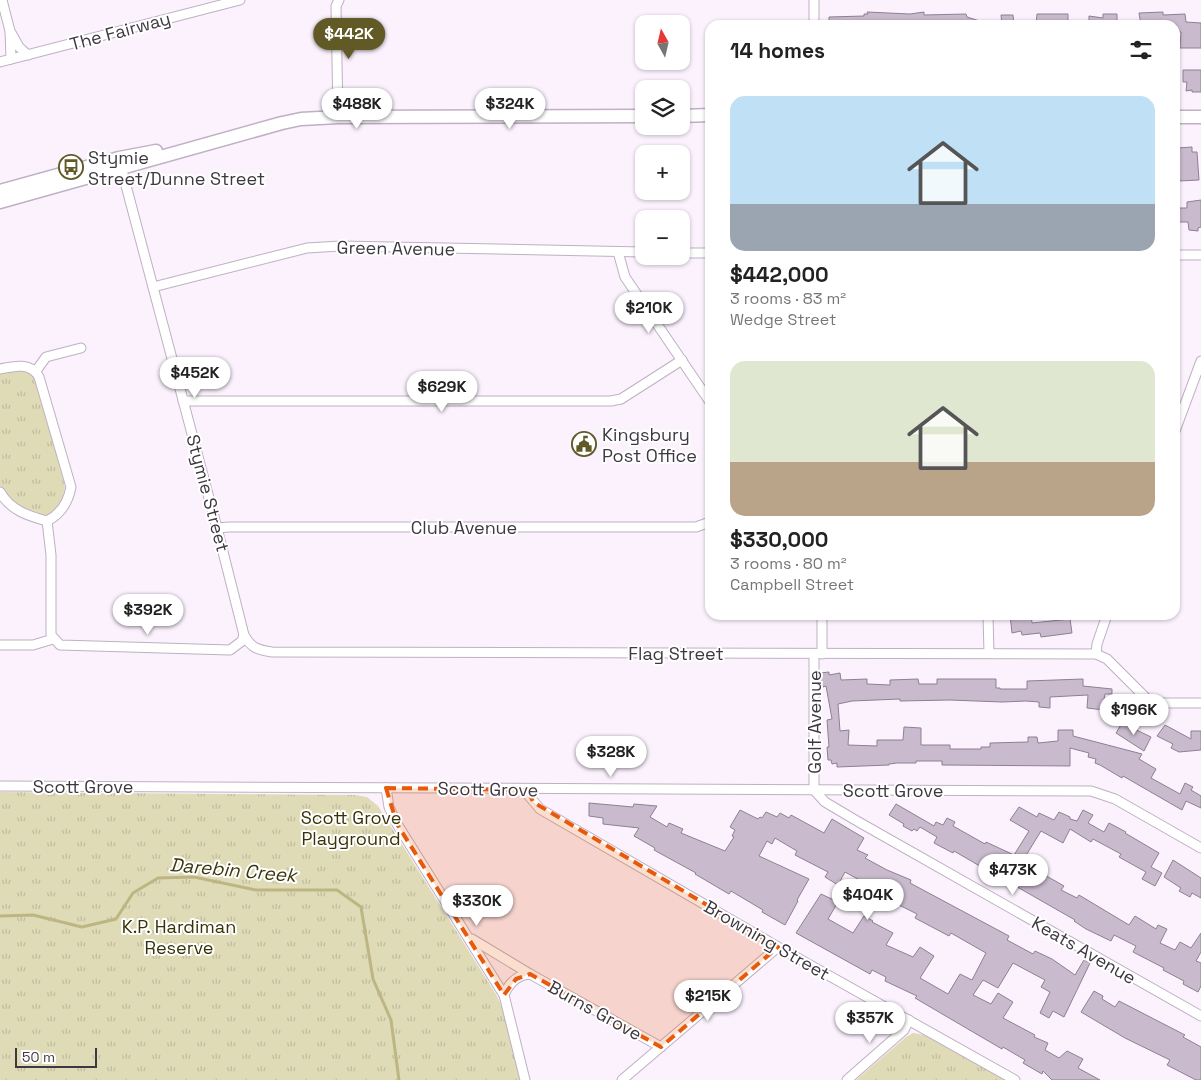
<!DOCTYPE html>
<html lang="en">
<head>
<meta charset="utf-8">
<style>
  :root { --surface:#fff; --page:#f6f6f6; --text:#222; --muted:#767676; --accent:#615a26 }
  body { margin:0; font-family:"Space Grotesk",sans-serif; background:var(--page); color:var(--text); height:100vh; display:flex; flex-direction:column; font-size:19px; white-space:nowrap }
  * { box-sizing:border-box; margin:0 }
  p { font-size:16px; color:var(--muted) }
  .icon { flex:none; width:28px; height:28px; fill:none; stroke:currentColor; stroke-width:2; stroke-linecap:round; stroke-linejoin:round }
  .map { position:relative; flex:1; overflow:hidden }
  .drawer { position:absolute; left:705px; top:20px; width:475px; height:600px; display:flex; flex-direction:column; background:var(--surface); border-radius:15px; box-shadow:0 1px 4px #0004 }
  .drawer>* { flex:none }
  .needle { width:32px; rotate:352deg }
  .controls { position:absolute; left:635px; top:15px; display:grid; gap:10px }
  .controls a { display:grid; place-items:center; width:55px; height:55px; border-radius:10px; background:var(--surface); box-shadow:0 1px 4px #0004; font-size:25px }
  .scale { position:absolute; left:15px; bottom:12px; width:82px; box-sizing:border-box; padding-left:5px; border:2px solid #3e3840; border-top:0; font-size:14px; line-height:18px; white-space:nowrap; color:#3e3840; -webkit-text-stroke:4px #fff; paint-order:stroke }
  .price { position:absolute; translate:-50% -42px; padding:0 11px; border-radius:18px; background:#fff; color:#222; font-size:16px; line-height:32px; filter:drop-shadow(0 1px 2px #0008) }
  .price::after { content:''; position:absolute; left:50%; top:30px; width:15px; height:11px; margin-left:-8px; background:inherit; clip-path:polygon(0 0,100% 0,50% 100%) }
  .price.active { background:var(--accent); color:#fff }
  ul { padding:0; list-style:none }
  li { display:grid; align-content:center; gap:10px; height:265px; padding:0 25px }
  li span { display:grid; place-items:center; height:155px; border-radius:15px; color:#555 }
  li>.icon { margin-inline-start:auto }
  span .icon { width:90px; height:90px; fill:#fffc; stroke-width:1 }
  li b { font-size:21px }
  h2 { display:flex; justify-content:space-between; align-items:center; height:60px; padding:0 25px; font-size:21px }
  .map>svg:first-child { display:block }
  .park { fill:url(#park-tufts) }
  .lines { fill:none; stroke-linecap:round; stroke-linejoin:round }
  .stream { stroke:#bdb683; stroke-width:3 }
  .building { fill:#c9bace; stroke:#8e8093 }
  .street-casing { stroke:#bfb0c3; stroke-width:11 }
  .secondary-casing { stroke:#bfb0c3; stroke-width:15 }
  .street { stroke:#fff; stroke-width:9 }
  .secondary { stroke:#fff; stroke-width:12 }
  .marked { fill:#e8590c; fill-opacity:0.2; stroke:#e8590c; stroke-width:4; stroke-dasharray:10 6; stroke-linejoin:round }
  .labels { text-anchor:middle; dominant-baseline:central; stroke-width:4; stroke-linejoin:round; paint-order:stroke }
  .street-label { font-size:18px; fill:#3e3840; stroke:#fff }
  .poi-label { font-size:18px; fill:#3e3840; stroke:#fff; text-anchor:start }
  .park-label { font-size:18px; fill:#383207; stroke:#fff }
  .water-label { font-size:19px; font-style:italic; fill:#3c360c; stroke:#fff }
</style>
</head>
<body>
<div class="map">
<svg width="1201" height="1080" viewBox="0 0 1201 1080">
  <defs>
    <pattern id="park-tufts" width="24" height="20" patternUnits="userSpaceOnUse" patternTransform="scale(1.25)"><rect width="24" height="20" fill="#dfdbb7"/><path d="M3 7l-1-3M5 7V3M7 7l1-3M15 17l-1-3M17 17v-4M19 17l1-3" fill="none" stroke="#c0bd9e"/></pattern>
  </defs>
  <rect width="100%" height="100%" fill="#fbf2fe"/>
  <g class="park">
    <path d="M12,370h16l8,8 29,109 -4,18 -14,12c-17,-5 -40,-14 -47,-31v-113z"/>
    <polygon points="0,792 356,795 367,797 378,806 497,996 502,1007 520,1080 0,1080"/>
    <polygon points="913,1033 925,1035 1005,1080 856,1080 906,1037"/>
  </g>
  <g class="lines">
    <polyline class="stream" points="0,916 33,915 82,927 116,919 133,893 158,878 194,877 256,890 337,890 361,907 373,979 391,1020 399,1080"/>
  </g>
  <g class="building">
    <polygon points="867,12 910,14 924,12 924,15 966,14 967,17 986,23 986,25 829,25 829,17 864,16 864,14 868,14"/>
    <polygon points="1163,12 1163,15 1185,14 1186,22 1201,23 1201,48 1180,48 1181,32 1176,32 1176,25 1141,25 1139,13"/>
    <polygon points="1037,14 1068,14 1068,25 1036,25"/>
    <polygon points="1103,14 1117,14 1117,25 1089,25 1089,16 1103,18"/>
    <polygon points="1001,15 1013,15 1014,25 1002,25"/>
    <polygon points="1183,70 1201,70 1201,92 1192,92 1192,90 1186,91 1187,82 1183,82"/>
    <polygon points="1192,147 1192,152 1197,152 1199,180 1179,181 1178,148"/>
    <polygon points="1201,200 1201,227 1198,228 1198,231 1189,230 1188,222 1175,222 1175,208 1187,208 1187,202"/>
    <polygon points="1010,615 1031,615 1032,623 1070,619 1072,633 1041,637 1040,633 1022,635 1021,631 1012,633"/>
    <polygon points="829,672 829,675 840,673 841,680 867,679 867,684 890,685 890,680 918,679 919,684 937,684 937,679 996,679 996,688 1000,688 1000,689 1027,689 1027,681 1083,679 1083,686 1112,689 1112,694 1105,694 1104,700 1114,701 1113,711 1087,708 1088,695 1050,697 1050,708 1039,707 1039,702 1026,701 1002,702 950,700 900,701 900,699 852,701 838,704 840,731 849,730 848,745 877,746 877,740 903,740 904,727 921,728 921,745 950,745 950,749 981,749 981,747 990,747 990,743 1028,742 1028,737 1037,737 1038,743 1058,741 1058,730 1073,730 1073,736 1142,754 1139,759 1156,769 1151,778 1180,794 1185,783 1193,787 1191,790 1201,796 1201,808 1186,801 1182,810 1123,776 1122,778 1100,765 1095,763 1096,759 1088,757 1089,753 1070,748 1070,766 942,765 942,761 916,761 916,763 897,763 889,764 889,765 837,767 837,763 832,764 831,760 828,760 827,747 829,747 827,720 832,719 826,686 823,687 820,676 820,673"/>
    <polygon points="1122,723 1151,737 1144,751 1116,733"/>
    <polygon points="1165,725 1191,739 1191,731 1201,731 1201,750 1179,752 1171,748 1173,744 1157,736"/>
    <polygon points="589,803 633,807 634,804 657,806 650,817 667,827 669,823 683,829 681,833 725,851 734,837 732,836 735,830 730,827 740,810 758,819 760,817 762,818 766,812 777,817 780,813 789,818 791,815 824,833 832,819 864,838 857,850 868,855 865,858 887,870 911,880 910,883 1009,936 1007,940 1033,954 1035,951 1052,959 1075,975 1084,960 1090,963 1064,1017 1053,1011 1049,1018 1040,1013 1050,992 1041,987 1045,980 1013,963 998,988 983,980 973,995 991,1004 998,993 1013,1002 1003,1018 1035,1035 1034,1037 1048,1043 1045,1050 1059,1058 1067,1051 1083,1059 1078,1068 1100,1080 1052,1080 1043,1071 1042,1074 1023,1063 1025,1060 1003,1047 1002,1049 915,998 917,996 885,981 886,977 872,970 870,974 796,933 821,894 838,902 828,919 853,933 864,916 873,921 872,922 893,933 886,945 913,957 920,947 934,956 920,978 948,994 960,974 972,980 986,953 951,933 949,936 915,918 917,914 863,887 865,883 845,872 838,885 825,877 828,872 795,855 797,851 775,838 772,844 767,841 759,856 809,879 797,900 798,901 785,925 762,912 763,910 731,891 729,894 695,874 696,873 654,850 655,848 634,836 639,828 603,824 603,818 589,816"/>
    <polygon points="896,804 934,826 936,822 943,825 947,818 955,822 953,826 985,844 986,842 1014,855 1029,831 1010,820 1019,807 1037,817 1039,813 1054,820 1059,812 1070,817 1070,819 1077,821 1083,810 1093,815 1088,823 1104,832 1109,823 1126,832 1125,833 1159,853 1151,867 1162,873 1155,886 1142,879 1146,872 1119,857 1121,854 1093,839 1091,842 1070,829 1063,843 1041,831 1022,862 1064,886 1061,890 1077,898 1079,895 1129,925 1135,916 1156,929 1158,925 1167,929 1160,943 1175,950 1180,942 1191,948 1201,933 1201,952 1196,961 1201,963 1201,986 1198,992 1183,984 1184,981 1163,970 1164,968 1133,952 1136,946 1114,935 1111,941 1086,929 1074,921 1075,920 1012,884 1013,881 999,873 997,876 954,851 953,853 934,843 937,837 920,827 917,831 914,829 912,831 903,826 904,824 889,815"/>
    <polygon points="1173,860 1201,878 1201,898 1192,893 1190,897 1179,891 1181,888 1164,877"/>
    <polygon points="1094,991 1103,996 1102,999 1115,1007 1119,1001 1185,1035 1183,1037 1201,1047 1201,1080 1196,1080 1167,1065 1170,1060 1125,1038 1081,1012"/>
  </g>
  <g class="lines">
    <defs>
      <g id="street">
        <polyline points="2,0 10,31 11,59"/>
        <polyline points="814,0 814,25"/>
        <polyline points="10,31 19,47 28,55"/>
        <polyline points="0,62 240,0"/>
        <polyline points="338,117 336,6 339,0"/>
        <path d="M120,163l97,365 27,107c7,13 14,15 28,17l824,2 11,5 39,39 10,5h45"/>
        <polyline points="618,252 625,277 710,402"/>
        <polyline points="681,253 710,253"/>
        <polyline points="1175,255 1201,255"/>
        <polyline points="153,287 307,248 340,246 644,252"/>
        <path d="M0,369c14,-3 31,-7 39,8l32,110c-3,16 -10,27 -24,34 -19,-5 -37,-11 -47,-29"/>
        <polyline points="36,371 46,357 81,348"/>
        <polyline points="183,401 611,401 621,399 682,360"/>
        <polyline points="1175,431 1201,361"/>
        <polyline points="47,521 51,555 51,635 60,645 230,650 242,641 244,635"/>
        <polyline points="217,528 229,527 696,527 710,522"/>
        <polyline points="822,615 822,654"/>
        <polyline points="988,615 989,653"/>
        <polyline points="0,645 33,645 53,639"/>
        <polyline points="814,654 814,790 825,802 857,821 1201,1016"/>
        <polyline points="1096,654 1097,644 1107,615"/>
        <polyline points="0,786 1091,791 1115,799 1201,848"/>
        <polyline points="386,788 389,807 397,824 504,995 525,1080"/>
        <polyline points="528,790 529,796 540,809 778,947 1015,1080"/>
        <polyline points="472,939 530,974 661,1047"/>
        <path d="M504,995c5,-12 13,-20 26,-21"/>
        <polyline points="622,1080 778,947"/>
        <polyline points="847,1080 904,1030 909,1020"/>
      </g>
      <g id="secondary">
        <polyline points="681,116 710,115"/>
        <polyline points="1175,117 1201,117"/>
        <polyline points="0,191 119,158 156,151"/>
        <polyline points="0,202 282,123 301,119 338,117 644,116"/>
      </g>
    </defs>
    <use href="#street" class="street-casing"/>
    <use href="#secondary" class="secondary-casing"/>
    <use href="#street" class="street"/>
    <use href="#secondary" class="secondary"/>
  </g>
  <path class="marked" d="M386,788l142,2 5,12 245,145 -117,100 -131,-73 -14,5 -12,16 -107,-171z"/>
  <defs>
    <symbol id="bus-ring" viewBox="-11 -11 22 22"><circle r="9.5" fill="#fff" stroke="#615a26" stroke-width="1.5"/><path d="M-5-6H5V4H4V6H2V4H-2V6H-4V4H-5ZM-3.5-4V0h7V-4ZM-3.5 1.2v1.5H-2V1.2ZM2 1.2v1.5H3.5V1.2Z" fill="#615a26"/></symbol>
    <symbol id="civic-ring" viewBox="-11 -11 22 22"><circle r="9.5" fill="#fff" stroke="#615a26" stroke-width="1.5"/><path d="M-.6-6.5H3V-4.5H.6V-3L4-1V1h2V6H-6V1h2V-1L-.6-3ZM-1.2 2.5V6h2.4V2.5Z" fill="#615a26"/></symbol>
  </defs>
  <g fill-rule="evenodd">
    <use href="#bus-ring" x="57" y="153" width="28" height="28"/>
    <use href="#civic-ring" x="570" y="430" width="28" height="28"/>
  </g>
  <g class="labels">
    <g class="street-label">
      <text transform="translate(120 31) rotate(-15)">The Fairway</text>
      <text transform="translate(396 248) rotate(1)">Green Avenue</text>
      <text transform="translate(208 493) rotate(75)">Stymie Street</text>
      <text x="464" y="527">Club Avenue</text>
      <text x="676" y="653">Flag Street</text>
      <text transform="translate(814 722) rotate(-90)">Golf Avenue</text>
      <text x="83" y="786">Scott Grove</text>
      <text transform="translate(488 789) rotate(1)">Scott Grove</text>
      <text x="893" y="790">Scott Grove</text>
      <text transform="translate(767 940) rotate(30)">Browning Street</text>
      <text transform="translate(1084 950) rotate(30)">Keats Avenue</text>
      <text transform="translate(595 1010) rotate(29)">Burns Grove</text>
    </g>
    <g class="poi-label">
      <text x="88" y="157">Stymie<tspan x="88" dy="21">Street/Dunne Street</tspan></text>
      <text x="602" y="434">Kingsbury<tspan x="602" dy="21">Post Office</tspan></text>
    </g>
    <g class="park-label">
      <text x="351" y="817">Scott Grove<tspan x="351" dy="21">Playground</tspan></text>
      <text x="179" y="926">K.P. Hardiman<tspan x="179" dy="21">Reserve</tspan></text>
    </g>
    <g class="water-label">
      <text transform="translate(233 870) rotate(5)">Darebin Creek</text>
    </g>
  </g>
</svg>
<div class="controls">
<a><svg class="needle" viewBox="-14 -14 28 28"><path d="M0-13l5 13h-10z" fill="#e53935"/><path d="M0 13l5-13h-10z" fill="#767676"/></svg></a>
<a><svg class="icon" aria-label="layers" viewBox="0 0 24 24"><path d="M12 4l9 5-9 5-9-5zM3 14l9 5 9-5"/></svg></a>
<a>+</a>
<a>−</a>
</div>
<div class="scale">50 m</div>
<b class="price active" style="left:349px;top:60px">$442K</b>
<b class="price" style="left:357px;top:130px">$488K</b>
<b class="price" style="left:510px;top:130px">$324K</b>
<b class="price" style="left:649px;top:334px">$210K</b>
<b class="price" style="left:195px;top:399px">$452K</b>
<b class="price" style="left:442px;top:413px">$629K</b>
<b class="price" style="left:148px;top:636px">$392K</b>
<b class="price" style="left:1134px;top:736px">$196K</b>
<b class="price" style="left:611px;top:778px">$328K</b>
<b class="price" style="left:1013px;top:896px">$473K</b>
<b class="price" style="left:868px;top:921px">$404K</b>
<b class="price" style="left:477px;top:927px">$330K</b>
<b class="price" style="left:708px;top:1022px">$215K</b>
<b class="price" style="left:870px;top:1044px">$357K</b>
<section class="drawer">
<h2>14 homes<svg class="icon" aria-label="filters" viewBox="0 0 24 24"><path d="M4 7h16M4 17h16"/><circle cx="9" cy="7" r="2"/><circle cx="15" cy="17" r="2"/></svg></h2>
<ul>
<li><span style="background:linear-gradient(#bfe0f5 70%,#9aa5b1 0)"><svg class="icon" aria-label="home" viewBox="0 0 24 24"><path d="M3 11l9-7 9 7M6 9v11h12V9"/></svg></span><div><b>$442,000</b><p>3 rooms · 83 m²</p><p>Wedge Street</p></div></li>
<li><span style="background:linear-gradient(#dfe7d0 65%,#b9a48a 0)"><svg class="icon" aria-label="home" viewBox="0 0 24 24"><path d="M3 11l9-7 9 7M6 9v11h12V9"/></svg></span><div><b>$330,000</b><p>3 rooms · 80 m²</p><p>Campbell Street</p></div></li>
</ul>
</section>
</div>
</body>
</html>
